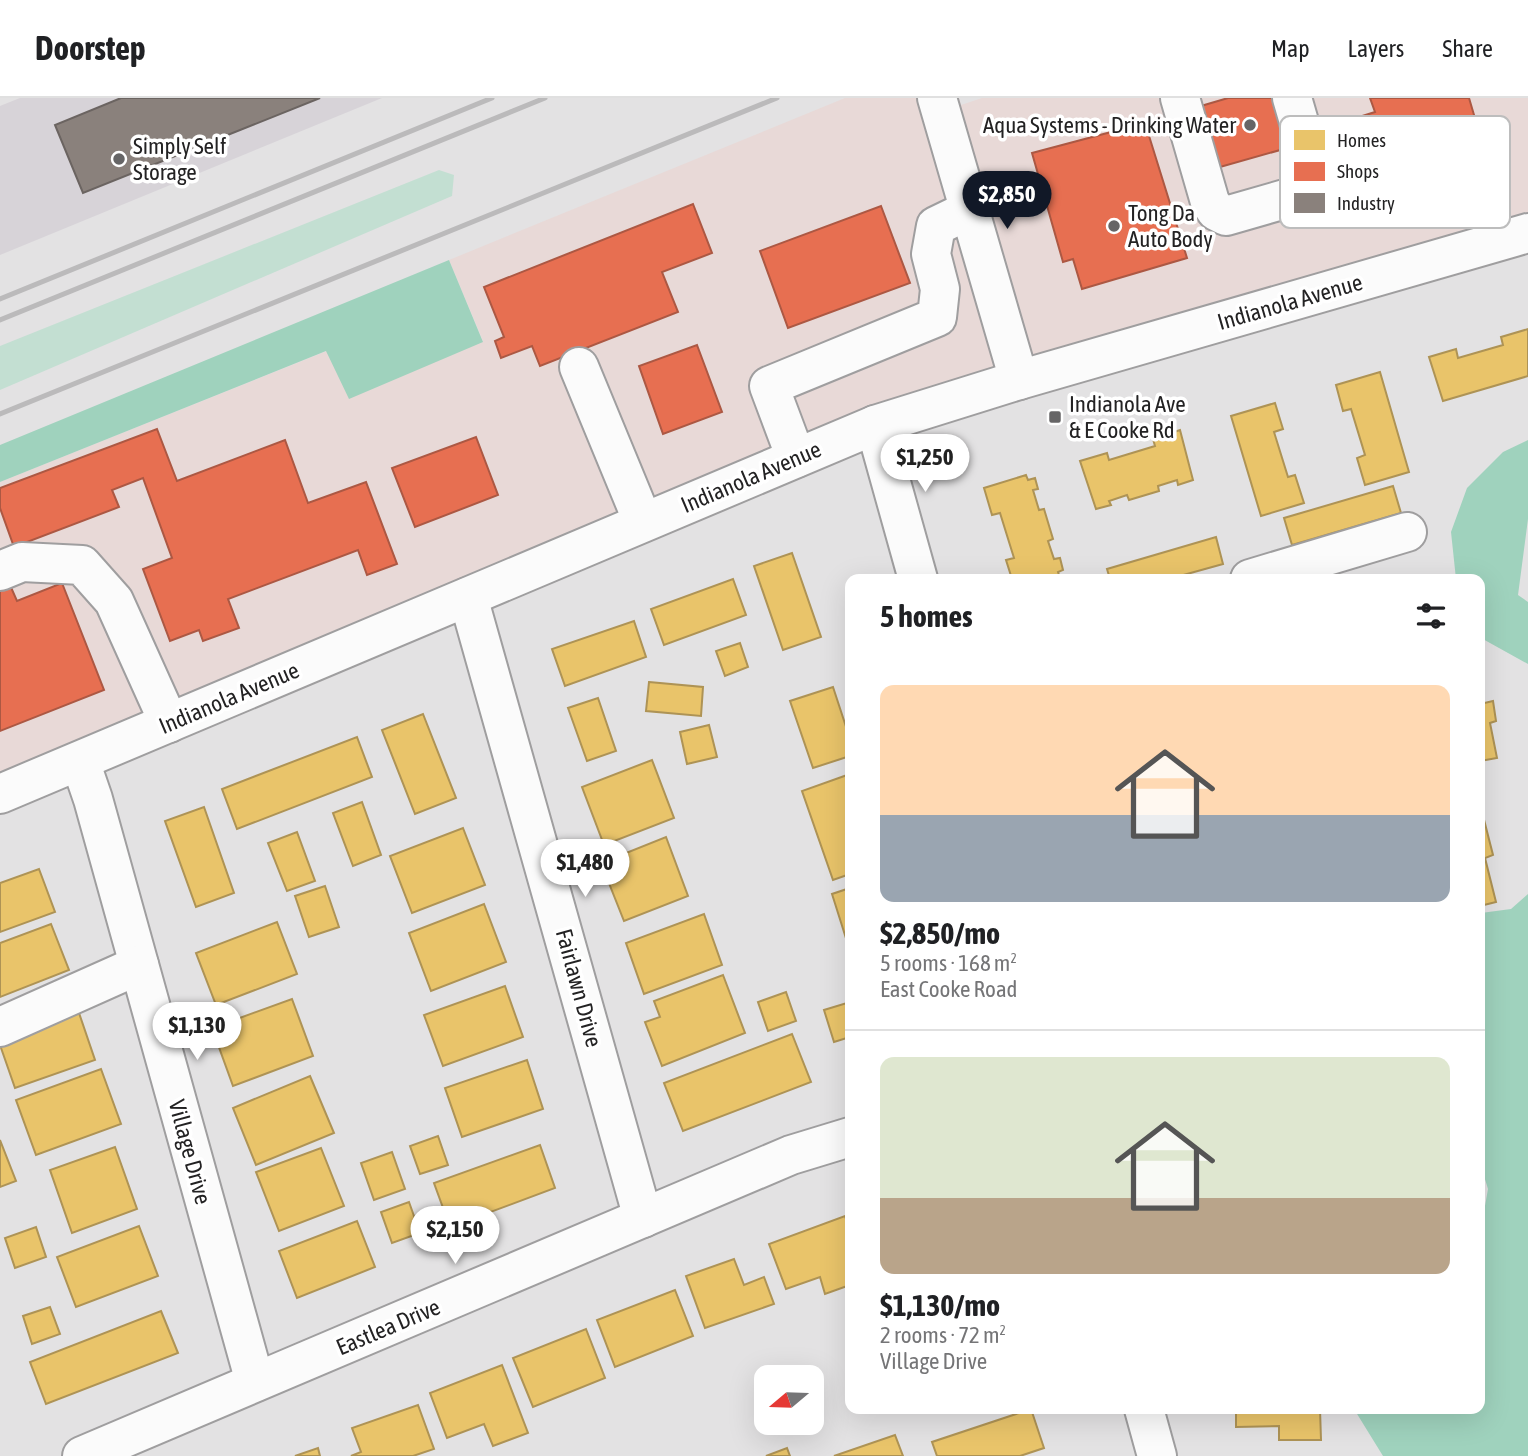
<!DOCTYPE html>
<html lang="en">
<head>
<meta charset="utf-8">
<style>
  :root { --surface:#fff; --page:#f6f6f6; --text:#202124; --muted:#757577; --line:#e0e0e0; --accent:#111827 }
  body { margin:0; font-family:"Asap Condensed",sans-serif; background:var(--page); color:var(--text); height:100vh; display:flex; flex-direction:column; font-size:26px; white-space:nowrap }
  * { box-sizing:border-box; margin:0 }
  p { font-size:23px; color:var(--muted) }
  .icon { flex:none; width:38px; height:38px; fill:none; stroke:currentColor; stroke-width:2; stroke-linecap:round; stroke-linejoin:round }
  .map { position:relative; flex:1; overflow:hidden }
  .side { position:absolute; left:845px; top:476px; width:640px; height:840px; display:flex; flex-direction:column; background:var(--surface); border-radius:14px; box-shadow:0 7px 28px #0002 }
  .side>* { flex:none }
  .needle { width:46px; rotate:251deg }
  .tools { position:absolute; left:754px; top:1267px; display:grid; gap:14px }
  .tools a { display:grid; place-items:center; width:70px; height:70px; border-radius:14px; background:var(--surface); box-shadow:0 7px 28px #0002; font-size:35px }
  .price { position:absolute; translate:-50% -60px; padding:0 16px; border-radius:24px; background:#fff; color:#222; font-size:23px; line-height:46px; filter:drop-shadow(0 2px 4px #0008) }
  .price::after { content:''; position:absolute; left:50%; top:42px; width:21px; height:16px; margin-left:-10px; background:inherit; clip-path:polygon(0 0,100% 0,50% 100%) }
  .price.current { background:var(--accent); color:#fff }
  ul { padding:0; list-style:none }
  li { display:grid; align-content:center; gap:14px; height:371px; padding:0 35px }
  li+li { border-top:2px solid var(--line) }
  li span { display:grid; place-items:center; height:217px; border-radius:14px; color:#555 }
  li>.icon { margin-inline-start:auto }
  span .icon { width:126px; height:126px; fill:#fffc; stroke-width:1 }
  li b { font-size:30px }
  h2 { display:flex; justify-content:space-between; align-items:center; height:84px; padding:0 35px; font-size:30px }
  header { display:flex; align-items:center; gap:42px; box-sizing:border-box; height:98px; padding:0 35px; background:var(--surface); border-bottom:2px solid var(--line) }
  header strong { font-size:33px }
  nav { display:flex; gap:38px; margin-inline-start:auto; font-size:24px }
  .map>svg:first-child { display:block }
  .commercial { fill:#e8d9d7 }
  .built { fill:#d7d3d8 }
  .green { fill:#c3dfd2 }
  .forest { fill:#9fd2bd }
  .homes { fill:#e9c46a; stroke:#ae9355; stroke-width:2 }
  .shops { fill:#e76f51; stroke:#ac5843; stroke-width:2 }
  .industry { fill:#8a817c; stroke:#6b6461; stroke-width:2 }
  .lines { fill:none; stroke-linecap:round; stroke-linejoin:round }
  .minor-casing { stroke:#9f9e9f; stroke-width:42 }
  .major-casing { stroke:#9f9e9f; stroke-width:42 }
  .minor { stroke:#fbfbfb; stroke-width:38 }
  .major { stroke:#fbfbfb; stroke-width:38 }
  .rail { stroke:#bbbabb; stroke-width:5 }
  .poi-dot { fill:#666566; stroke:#fff; stroke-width:2.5 }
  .labels { text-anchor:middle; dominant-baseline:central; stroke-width:7; stroke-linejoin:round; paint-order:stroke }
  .poi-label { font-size:23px; fill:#232223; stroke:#fff; text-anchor:start }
  .street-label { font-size:23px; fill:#232223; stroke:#fff }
  .key { fill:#fff; stroke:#bdbdbd; stroke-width:2 }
  .key-label { font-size:19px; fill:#232223 }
</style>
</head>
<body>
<header>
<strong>Doorstep</strong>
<nav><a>Map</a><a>Layers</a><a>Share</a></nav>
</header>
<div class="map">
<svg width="1528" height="1358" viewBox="0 0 1528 1358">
  <rect width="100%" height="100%" fill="#e3e2e3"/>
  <polygon class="commercial" points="845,0 959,0 961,7 982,0 1528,0 1528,135 873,326 0,695 0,384 327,253 483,243 449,162"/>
  <polygon class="built" points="20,0 382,0 0,157 0,8"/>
  <polygon class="green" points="439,72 454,77 452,98 0,292 0,248"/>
  <g class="forest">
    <polygon points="449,162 483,244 349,301 326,253 0,384 0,347"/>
    <polygon points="1528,342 1528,421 1518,497 1528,504 1528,566 1481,540 1480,481 1456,481 1451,434 1467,390 1503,354"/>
    <polygon points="1528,796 1528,1358 1383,1358 1354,1311 1480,1311 1480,1121 1483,1119 1488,1091 1480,1065 1481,815 1511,811"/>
  </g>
  <g class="homes">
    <polygon points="1528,231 1528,278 1443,303 1429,259 1456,251 1458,260 1503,247 1501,239"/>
    <polygon points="1380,274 1409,374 1365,387 1357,360 1365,357 1351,311 1343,313 1336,287"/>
    <polygon points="1275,305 1283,331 1274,334 1288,379 1295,377 1304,405 1261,418 1231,318"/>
    <polygon points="1180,332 1193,382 1178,387 1177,382 1158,388 1159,393 1129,402 1127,397 1109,403 1111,407 1096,411 1080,363 1107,355 1109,362 1155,348 1153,341"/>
    <polygon points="1026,377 1028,382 1035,380 1038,391 1033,392 1039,412 1044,411 1053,441 1048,443 1054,461 1060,460 1063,472 1058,474 1059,477 1044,481 1012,481 1006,462 1014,460 1000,415 992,417 984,390"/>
    <polygon points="1393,388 1401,415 1292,447 1284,420"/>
    <polygon points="1216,439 1223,466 1169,481 1110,481 1107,471"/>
    <polygon points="792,455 821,539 783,552 754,468"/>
    <polygon points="733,481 746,517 664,547 651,511"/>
    <polygon points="634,523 646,559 565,588 552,551"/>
    <polygon points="740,545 748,569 725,578 716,553"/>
    <polygon points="649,584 703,589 701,618 646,613"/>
    <polygon points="833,589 850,641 850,658 813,670 790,603"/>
    <polygon points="598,600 616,653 587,663 568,610"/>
    <polygon points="1493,603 1496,623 1490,625 1497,660 1480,663 1480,606"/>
    <polygon points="423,616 456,700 415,716 382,632"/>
    <polygon points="709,627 717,659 687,666 680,634"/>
    <polygon points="357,639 372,679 237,731 222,691"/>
    <polygon points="652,662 674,720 604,747 582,689"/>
    <polygon points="850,676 850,776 833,782 802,693"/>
    <polygon points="362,704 381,757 353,768 333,715"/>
    <polygon points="204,709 234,795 196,809 165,723"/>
    <polygon points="1481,710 1493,757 1485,760 1496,804 1480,808"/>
    <polygon points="463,730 485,787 412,815 390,758"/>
    <polygon points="297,734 315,783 287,793 268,745"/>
    <polygon points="666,739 688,798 624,823 601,765"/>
    <polygon points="39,771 55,814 0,834 0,785"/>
    <polygon points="325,788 339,829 309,839 295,798"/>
    <polygon points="850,790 850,853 832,796"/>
    <polygon points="484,806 506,864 431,893 409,835"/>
    <polygon points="704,816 722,867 644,896 626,845"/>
    <polygon points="277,824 297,876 216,907 196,855"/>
    <polygon points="51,826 69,872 0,899 0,845"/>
    <polygon points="723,877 745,935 662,968 645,924 660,919 654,903"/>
    <polygon points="505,888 523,939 443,968 424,917"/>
    <polygon points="786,894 796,923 768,933 758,904"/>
    <polygon points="292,901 313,958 233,988 212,930"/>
    <polygon points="850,904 850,939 834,944 824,912"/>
    <polygon points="78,912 95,962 15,990 0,947"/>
    <polygon points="792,936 811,984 683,1033 664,985"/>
    <polygon points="527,962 543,1011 462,1039 445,990"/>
    <polygon points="101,971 121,1026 36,1057 16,1002"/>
    <polygon points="310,978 334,1035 256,1067 233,1010"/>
    <polygon points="438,1038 448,1067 420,1076 410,1048"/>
    <polygon points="0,1042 16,1083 0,1089"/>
    <polygon points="540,1047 555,1090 450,1129 434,1085"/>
    <polygon points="115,1049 137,1111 72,1135 50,1072"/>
    <polygon points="321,1050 344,1108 279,1133 256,1074"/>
    <polygon points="392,1054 405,1091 374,1102 361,1065"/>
    <polygon points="409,1104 420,1135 392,1145 381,1114"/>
    <polygon points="845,1118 850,1133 850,1187 825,1196 820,1179 786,1191 769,1146"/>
    <polygon points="357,1123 375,1169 297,1200 279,1153"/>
    <polygon points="139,1128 158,1178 76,1209 57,1159"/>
    <polygon points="36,1129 46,1159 15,1170 5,1140"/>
    <polygon points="734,1161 744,1187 764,1179 774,1206 705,1230 686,1178"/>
    <polygon points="675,1192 693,1238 615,1269 597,1222"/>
    <polygon points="50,1209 60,1236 32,1246 23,1218"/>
    <polygon points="161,1213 178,1255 46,1306 30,1264"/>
    <polygon points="586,1231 605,1280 533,1309 513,1260"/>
    <polygon points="502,1267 528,1335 493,1348 484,1326 447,1340 430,1295"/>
    <polygon points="418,1307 434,1351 413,1358 351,1358 361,1354 352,1330"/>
    <polygon points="1031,1311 1044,1350 1020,1358 937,1358 932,1344"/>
    <polygon points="1236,1311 1320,1311 1321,1342 1279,1342 1279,1328 1236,1329"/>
    <polygon points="895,1337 903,1358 834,1358"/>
    <polygon points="318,1350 320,1358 295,1358"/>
    <polygon points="787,1350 790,1358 766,1358"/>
  </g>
  <g class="shops">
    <polygon points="1228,0 1284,0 1298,47 1220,69 1201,8"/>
    <polygon points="1370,0 1469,0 1482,44 1357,82 1340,25 1375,14"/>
    <polygon points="1145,25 1187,160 1082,191 1073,161 1063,164 1032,55"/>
    <polygon points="693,106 712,155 662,174 678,214 540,268 532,248 501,260 495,243 504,239 484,189"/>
    <polygon points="881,108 910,185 788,230 760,153"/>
    <polygon points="697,247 722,314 663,336 639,268"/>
    <polygon points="157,331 177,383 285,342 308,405 366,384 397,466 367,477 358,452 228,501 239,530 203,543 199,532 170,543 143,471 172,460 143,380 112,392 119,409 14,449 0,410 0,390"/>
    <polygon points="476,339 498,397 415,429 392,370"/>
    <polygon points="62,485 104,592 0,633 0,491 10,487 17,503"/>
  </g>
  <polygon class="industry" points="121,0 320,0 83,95 55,27"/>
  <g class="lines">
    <defs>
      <g id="minor">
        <polyline points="937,0 1019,282"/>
        <polyline points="1180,0 1210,104 1216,113 1226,118 1306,95 1313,90 1315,79 1292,0"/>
        <polyline points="579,269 643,424"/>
        <polyline points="796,360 769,288 937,219 940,191 931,156 936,128 969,112"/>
        <polyline points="0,473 22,464 82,467 114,503 169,625"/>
        <polyline points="1250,481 1407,434"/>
        <polyline points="468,499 643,1120"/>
        <polyline points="80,663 93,701 255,1284"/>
        <polyline points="0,929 139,867"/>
        <polyline points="82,1358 791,1057 850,1039"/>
      </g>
      <g id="major">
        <polyline points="875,327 918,481"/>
        <polyline points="0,696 875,327 1019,282 1528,135"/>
        <polyline points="1144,1311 1157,1358"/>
      </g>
    </defs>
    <use href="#minor" class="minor-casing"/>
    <use href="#major" class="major-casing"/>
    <use href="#minor" class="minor"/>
    <use href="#major" class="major"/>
    <g class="rail">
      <polyline points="0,201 492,0"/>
      <polyline points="0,222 545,0"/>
      <polyline points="0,316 777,0"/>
    </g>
  </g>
  <g class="poi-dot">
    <circle cx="1250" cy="27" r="7"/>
    <circle cx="119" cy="61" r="7"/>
    <circle cx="1114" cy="128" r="7"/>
    <rect x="1048" y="312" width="14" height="14" rx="3.5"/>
  </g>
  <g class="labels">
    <g class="poi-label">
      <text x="1236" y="27" text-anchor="end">Aqua Systems - Drinking Water</text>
      <text x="133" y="48">Simply Self<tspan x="133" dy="26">Storage</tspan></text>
      <text x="1128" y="115">Tong Da<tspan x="1128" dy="26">Auto Body</tspan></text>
      <text x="1069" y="306">Indianola Ave<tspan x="1069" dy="26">&amp; E Cooke Rd</tspan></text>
    </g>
    <g class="street-label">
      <text transform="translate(1290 204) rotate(-16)">Indianola Avenue</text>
      <text transform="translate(751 379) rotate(-23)">Indianola Avenue</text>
      <text transform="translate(229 600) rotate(-23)">Indianola Avenue</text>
      <text transform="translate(579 890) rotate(75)">Fairlawn Drive</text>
      <text transform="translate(190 1054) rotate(75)">Village Drive</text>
      <text transform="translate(388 1229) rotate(-23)">Eastlea Drive</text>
    </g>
  </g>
  <rect x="1280" y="18" width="230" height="112" rx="10" class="key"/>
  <rect x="1294" y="32" width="31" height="20" fill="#e9c46a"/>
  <rect x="1294" y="64" width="31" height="19" fill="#e76f51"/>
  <rect x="1294" y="95" width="31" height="20" fill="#8a817c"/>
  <g class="key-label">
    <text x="1337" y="49">Homes</text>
    <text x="1337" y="80">Shops</text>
    <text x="1337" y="112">Industry</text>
  </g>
</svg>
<div class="tools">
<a><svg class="needle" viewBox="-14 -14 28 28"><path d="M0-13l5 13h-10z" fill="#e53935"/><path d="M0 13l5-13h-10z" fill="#757577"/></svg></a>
</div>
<b class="price current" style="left:1007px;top:133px">$2,850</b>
<b class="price" style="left:925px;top:396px">$1,250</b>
<b class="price" style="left:585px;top:801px">$1,480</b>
<b class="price" style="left:197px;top:964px">$1,130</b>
<b class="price" style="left:455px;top:1168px">$2,150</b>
<section class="side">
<h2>5 homes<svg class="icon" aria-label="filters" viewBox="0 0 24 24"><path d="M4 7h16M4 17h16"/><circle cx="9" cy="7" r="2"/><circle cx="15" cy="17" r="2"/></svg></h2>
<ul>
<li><span style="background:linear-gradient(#ffd9b3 60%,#9aa5b1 0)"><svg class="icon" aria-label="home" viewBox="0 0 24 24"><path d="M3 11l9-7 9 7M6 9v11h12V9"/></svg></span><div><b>$2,850/mo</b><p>5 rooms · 168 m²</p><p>East Cooke Road</p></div></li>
<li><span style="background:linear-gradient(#dfe7d0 65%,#b9a48a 0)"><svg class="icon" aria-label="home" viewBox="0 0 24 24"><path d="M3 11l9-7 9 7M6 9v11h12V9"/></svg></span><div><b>$1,130/mo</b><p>2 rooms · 72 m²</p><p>Village Drive</p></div></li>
</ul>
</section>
</div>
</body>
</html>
